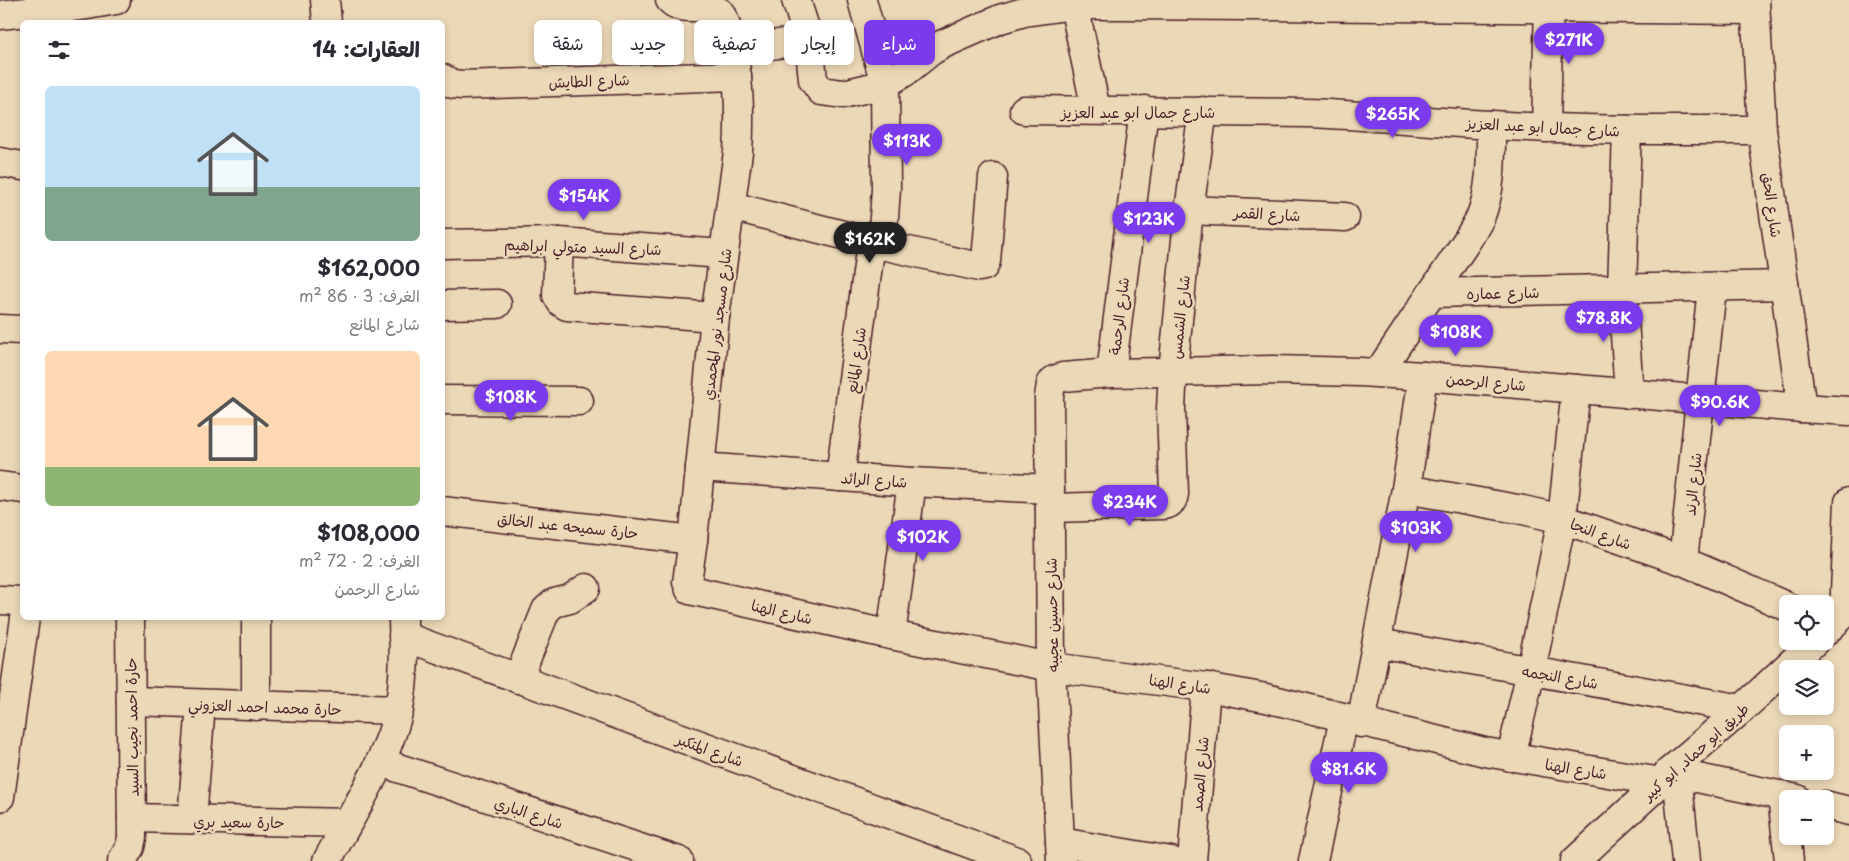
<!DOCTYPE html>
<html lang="ar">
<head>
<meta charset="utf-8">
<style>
  :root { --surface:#fff; --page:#f7f7f7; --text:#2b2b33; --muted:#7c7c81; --accent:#7c3aed }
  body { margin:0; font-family:"Playpen Sans","Playpen Sans Arabic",sans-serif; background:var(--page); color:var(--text); direction:rtl; height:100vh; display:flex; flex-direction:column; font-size:19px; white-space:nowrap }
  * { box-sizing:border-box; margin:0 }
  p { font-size:16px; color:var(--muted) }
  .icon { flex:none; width:28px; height:28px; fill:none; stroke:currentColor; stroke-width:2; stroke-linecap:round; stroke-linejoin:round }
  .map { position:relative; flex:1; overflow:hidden; direction:ltr }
  .panel { position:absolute; left:20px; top:20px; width:425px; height:600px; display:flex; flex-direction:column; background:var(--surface); border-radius:8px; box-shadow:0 2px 8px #0003; direction:rtl }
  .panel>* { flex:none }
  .banner { position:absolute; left:460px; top:20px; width:475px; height:45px; direction:rtl; display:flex; gap:10px }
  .controls { position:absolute; left:1779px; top:595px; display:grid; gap:10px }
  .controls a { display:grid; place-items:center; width:55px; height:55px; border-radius:8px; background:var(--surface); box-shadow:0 2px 8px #0003; font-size:25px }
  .price { position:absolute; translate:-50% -42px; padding:0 11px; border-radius:18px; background:var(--accent); color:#fff; font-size:16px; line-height:32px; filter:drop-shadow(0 1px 2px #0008) }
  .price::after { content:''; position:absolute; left:50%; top:30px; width:15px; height:11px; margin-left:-8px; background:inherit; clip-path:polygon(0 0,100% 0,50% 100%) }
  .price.current { background:#222; color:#fff }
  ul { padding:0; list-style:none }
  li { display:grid; align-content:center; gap:10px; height:265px; padding:0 25px }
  li span { display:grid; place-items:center; height:155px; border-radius:8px; color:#555 }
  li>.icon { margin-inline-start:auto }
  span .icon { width:90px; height:90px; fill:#fffc; stroke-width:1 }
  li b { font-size:21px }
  h2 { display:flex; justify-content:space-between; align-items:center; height:60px; padding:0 25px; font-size:21px }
  .pill { padding:0 18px; border-radius:8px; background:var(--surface); box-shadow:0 2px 8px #0003; font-size:18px; line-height:45px }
  .pill.current { background:var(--accent); color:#fff }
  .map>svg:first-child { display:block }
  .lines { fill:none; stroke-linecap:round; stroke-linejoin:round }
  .street-casing { stroke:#4a1f2b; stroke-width:31 }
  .secondary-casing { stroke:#4a1f2b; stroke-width:31 }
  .street { stroke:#ebd8b6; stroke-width:28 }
  .secondary { stroke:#ebd8b6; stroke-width:28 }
  .labels { text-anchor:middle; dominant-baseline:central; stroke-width:5; stroke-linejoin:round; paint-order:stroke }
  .street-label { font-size:15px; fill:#4a1f2b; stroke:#ebd8b6 }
</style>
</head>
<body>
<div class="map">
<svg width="1849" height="861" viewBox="0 0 1849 861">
  <rect width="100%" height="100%" fill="#ebd8b6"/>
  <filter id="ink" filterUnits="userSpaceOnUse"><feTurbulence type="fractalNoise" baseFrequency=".02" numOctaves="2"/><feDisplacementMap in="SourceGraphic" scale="10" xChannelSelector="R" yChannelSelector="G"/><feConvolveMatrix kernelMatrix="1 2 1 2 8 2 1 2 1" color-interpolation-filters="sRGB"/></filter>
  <g filter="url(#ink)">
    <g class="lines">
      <defs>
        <g id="street">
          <polyline points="325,0 327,22"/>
          <path d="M670,0c13,14 35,0 52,14 17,43 19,92 16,138l-23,165 -22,223 -6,42 3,8 201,45 160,32 155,20 60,11 219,54 176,30"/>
          <polyline points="796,0 809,40 813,80 821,91 843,94 885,84 905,72 931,51 943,44 1000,19 1024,12 1074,5 1125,5 1755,10"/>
          <polyline points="862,0 885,84 886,189 882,245"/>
          <polyline points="1073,0 1096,110"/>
          <polyline points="1755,0 1762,130 1802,408"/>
          <polyline points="0,15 87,5 116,0"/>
          <polyline points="732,50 809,40"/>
          <polyline points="442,78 453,84 462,85 737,76"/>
          <path d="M1024,110l282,3c62,2 123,9 186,12 89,6 180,5 270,5"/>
          <polyline points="1546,128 1549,0"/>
          <polyline points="1627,130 1622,290 1629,394"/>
          <polyline points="0,162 22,166"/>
          <polyline points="731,206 882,245 979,267 984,266 986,261 993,177"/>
          <polyline points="1189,210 1345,217"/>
          <polyline points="559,242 557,295 561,302 567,306 715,317"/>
          <polyline points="442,244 559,242 723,254"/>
          <polyline points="1432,293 1784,285"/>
          <polyline points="442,305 497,304"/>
          <polyline points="0,329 22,330"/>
          <polyline points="1111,373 1144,110"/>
          <path d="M1378,373l88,-131c5,-8 10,-16 14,-24 12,-29 11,-61 11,-93"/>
          <polyline points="442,400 579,401"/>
          <polyline points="700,467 912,482 1050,489"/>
          <polyline points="840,477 871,243"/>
          <polyline points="0,486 22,489"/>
          <polyline points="1406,489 1523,510 1562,519 1683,561 1788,607"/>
          <path d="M1050,508l112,-3c7,0 11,-3 12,-11l-3,-86 2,-37 16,-161 14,-99"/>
          <polyline points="442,511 693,540"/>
          <polyline points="1683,561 1712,288"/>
          <polyline points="0,600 22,601"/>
          <polyline points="1844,614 1849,502"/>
          <polyline points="891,635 912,482"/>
          <polyline points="403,636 1017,861"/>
          <polyline points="1378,643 1742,709"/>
          <polyline points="518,679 546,610 554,603 570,599 586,588"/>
          <polyline points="131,701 399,710"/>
          <polyline points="256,706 256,618"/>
          <polyline points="1361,723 1406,489 1423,376"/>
          <polyline points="1511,757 1531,671 1562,519 1576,389"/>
          <polyline points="380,762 679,861"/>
          <polyline points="1669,772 1797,799"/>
          <polyline points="1677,774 1686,861"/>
          <polyline points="1782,795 1789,861"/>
          <polyline points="0,797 25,618"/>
          <polyline points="1825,805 1849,811"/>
          <polyline points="132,818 347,823"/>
          <polyline points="192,819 201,704"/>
          <polyline points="1060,842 1171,861"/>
          <polyline points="122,861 130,847 132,837 130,618"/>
          <path d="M327,861c24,-46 62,-103 72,-153 6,-29 5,-59 4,-88"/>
          <polyline points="1061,861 1051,667 1049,397 1051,384 1054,380 1063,377 1111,373 1272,370 1360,372 1423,376 1802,408 1849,411"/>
          <polyline points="1192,861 1206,687"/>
          <polyline points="1313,861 1344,718"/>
        </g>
        <g id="secondary">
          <polyline points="1825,632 1849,609"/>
          <polyline points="1575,861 1661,782 1669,772 1742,709 1815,641"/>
        </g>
      </defs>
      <use href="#street" class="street-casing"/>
      <use href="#secondary" class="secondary-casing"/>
      <use href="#street" class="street"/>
      <use href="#secondary" class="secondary"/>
    </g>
  </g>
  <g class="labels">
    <g class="street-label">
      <text transform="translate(589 80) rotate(-2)">شارع الطايش</text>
      <text x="1138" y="111">شارع جمال ابو عبد العزيز</text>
      <text transform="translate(1543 126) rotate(3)">شارع جمال ابو عبد العزيز</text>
      <text transform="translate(1773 205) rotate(82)">شارع الحق</text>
      <text transform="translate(1267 213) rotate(3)">شارع القمر</text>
      <text transform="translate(583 246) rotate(2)">شارع السيد متولي ابراهيم</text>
      <text transform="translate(1503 292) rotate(-1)">شارع عماره</text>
      <text transform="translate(1118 316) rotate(-83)">شارع الرحمة</text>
      <text transform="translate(1179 317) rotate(-84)">شارع الشمس</text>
      <text transform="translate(716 324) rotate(-83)">شارع مسجد نور المحمدي</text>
      <text transform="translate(855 360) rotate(-82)">شارع المانع</text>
      <text transform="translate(1486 381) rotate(5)">شارع الرحمن</text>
      <text transform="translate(874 479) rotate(4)">شارع الرائد</text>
      <text transform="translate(1692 484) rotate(-84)">شارع الرند</text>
      <text transform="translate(568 525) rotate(6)">حارة سميحه عبد الخالق</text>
      <text transform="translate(1601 533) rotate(20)">شارع النجا</text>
      <text transform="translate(782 611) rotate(13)">شارع الهنا</text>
      <text transform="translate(1051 615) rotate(-91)">شارع حسين عجيبه</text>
      <text transform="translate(1560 676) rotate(10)">شارع النجمه</text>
      <text transform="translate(1180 683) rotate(8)">شارع الهنا</text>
      <text transform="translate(265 706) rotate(2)">حارة محمد احمد العزوني</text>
      <text transform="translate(131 727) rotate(-91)">حارة احمد نجيب السيد</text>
      <text transform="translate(710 749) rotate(20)">شارع المتكبر</text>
      <text transform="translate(1695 751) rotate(-42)">طريق ابو حماد, ابو كبير</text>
      <text transform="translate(1576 768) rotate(9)">شارع الهنا</text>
      <text transform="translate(1199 774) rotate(-85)">شارع الصمد</text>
      <text transform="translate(529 812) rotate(18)">شارع الباري</text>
      <text transform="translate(239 821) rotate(1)">حارة سعيد بري</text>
    </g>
  </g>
</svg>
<div class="controls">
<a><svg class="icon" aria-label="locate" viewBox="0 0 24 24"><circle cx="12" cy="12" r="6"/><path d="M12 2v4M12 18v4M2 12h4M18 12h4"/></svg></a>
<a><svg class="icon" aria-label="layers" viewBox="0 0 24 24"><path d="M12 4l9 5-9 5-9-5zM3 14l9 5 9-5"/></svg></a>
<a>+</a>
<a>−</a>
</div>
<b class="price" style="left:1569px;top:65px">$271K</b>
<b class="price" style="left:1393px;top:139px">$265K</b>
<b class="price" style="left:907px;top:166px">$113K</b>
<b class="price" style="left:584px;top:221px">$154K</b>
<b class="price" style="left:1149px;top:244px">$123K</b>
<b class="price current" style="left:870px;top:264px">$162K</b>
<b class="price" style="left:1604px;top:343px">$78.8K</b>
<b class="price" style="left:1456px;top:357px">$108K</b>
<b class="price" style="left:511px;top:422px">$108K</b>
<b class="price" style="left:1720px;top:427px">$90.6K</b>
<b class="price" style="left:1130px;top:527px">$234K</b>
<b class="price" style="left:1416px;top:553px">$103K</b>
<b class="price" style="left:923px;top:562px">$102K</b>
<b class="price" style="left:1349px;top:794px">$81.6K</b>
<div class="banner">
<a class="pill current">شراء</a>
<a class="pill">إيجار</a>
<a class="pill">تصفية</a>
<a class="pill">جديد</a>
<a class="pill">شقة</a>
</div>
<section class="panel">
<h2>العقارات: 14<svg class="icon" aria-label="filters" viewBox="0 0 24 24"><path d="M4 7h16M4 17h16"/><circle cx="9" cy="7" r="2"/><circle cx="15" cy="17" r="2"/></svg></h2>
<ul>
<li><span style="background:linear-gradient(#bfe0f5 65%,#7fa58c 0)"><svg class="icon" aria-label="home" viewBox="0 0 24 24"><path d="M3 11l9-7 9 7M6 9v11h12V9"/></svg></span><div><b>$162,000</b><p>الغرف: 3 · 86 m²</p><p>شارع المانع</p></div></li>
<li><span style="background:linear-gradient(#ffd9b3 75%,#8fb573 0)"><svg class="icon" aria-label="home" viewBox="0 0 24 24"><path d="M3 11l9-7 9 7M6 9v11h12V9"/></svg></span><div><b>$108,000</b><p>الغرف: 2 · 72 m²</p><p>شارع الرحمن</p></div></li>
</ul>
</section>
</div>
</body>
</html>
